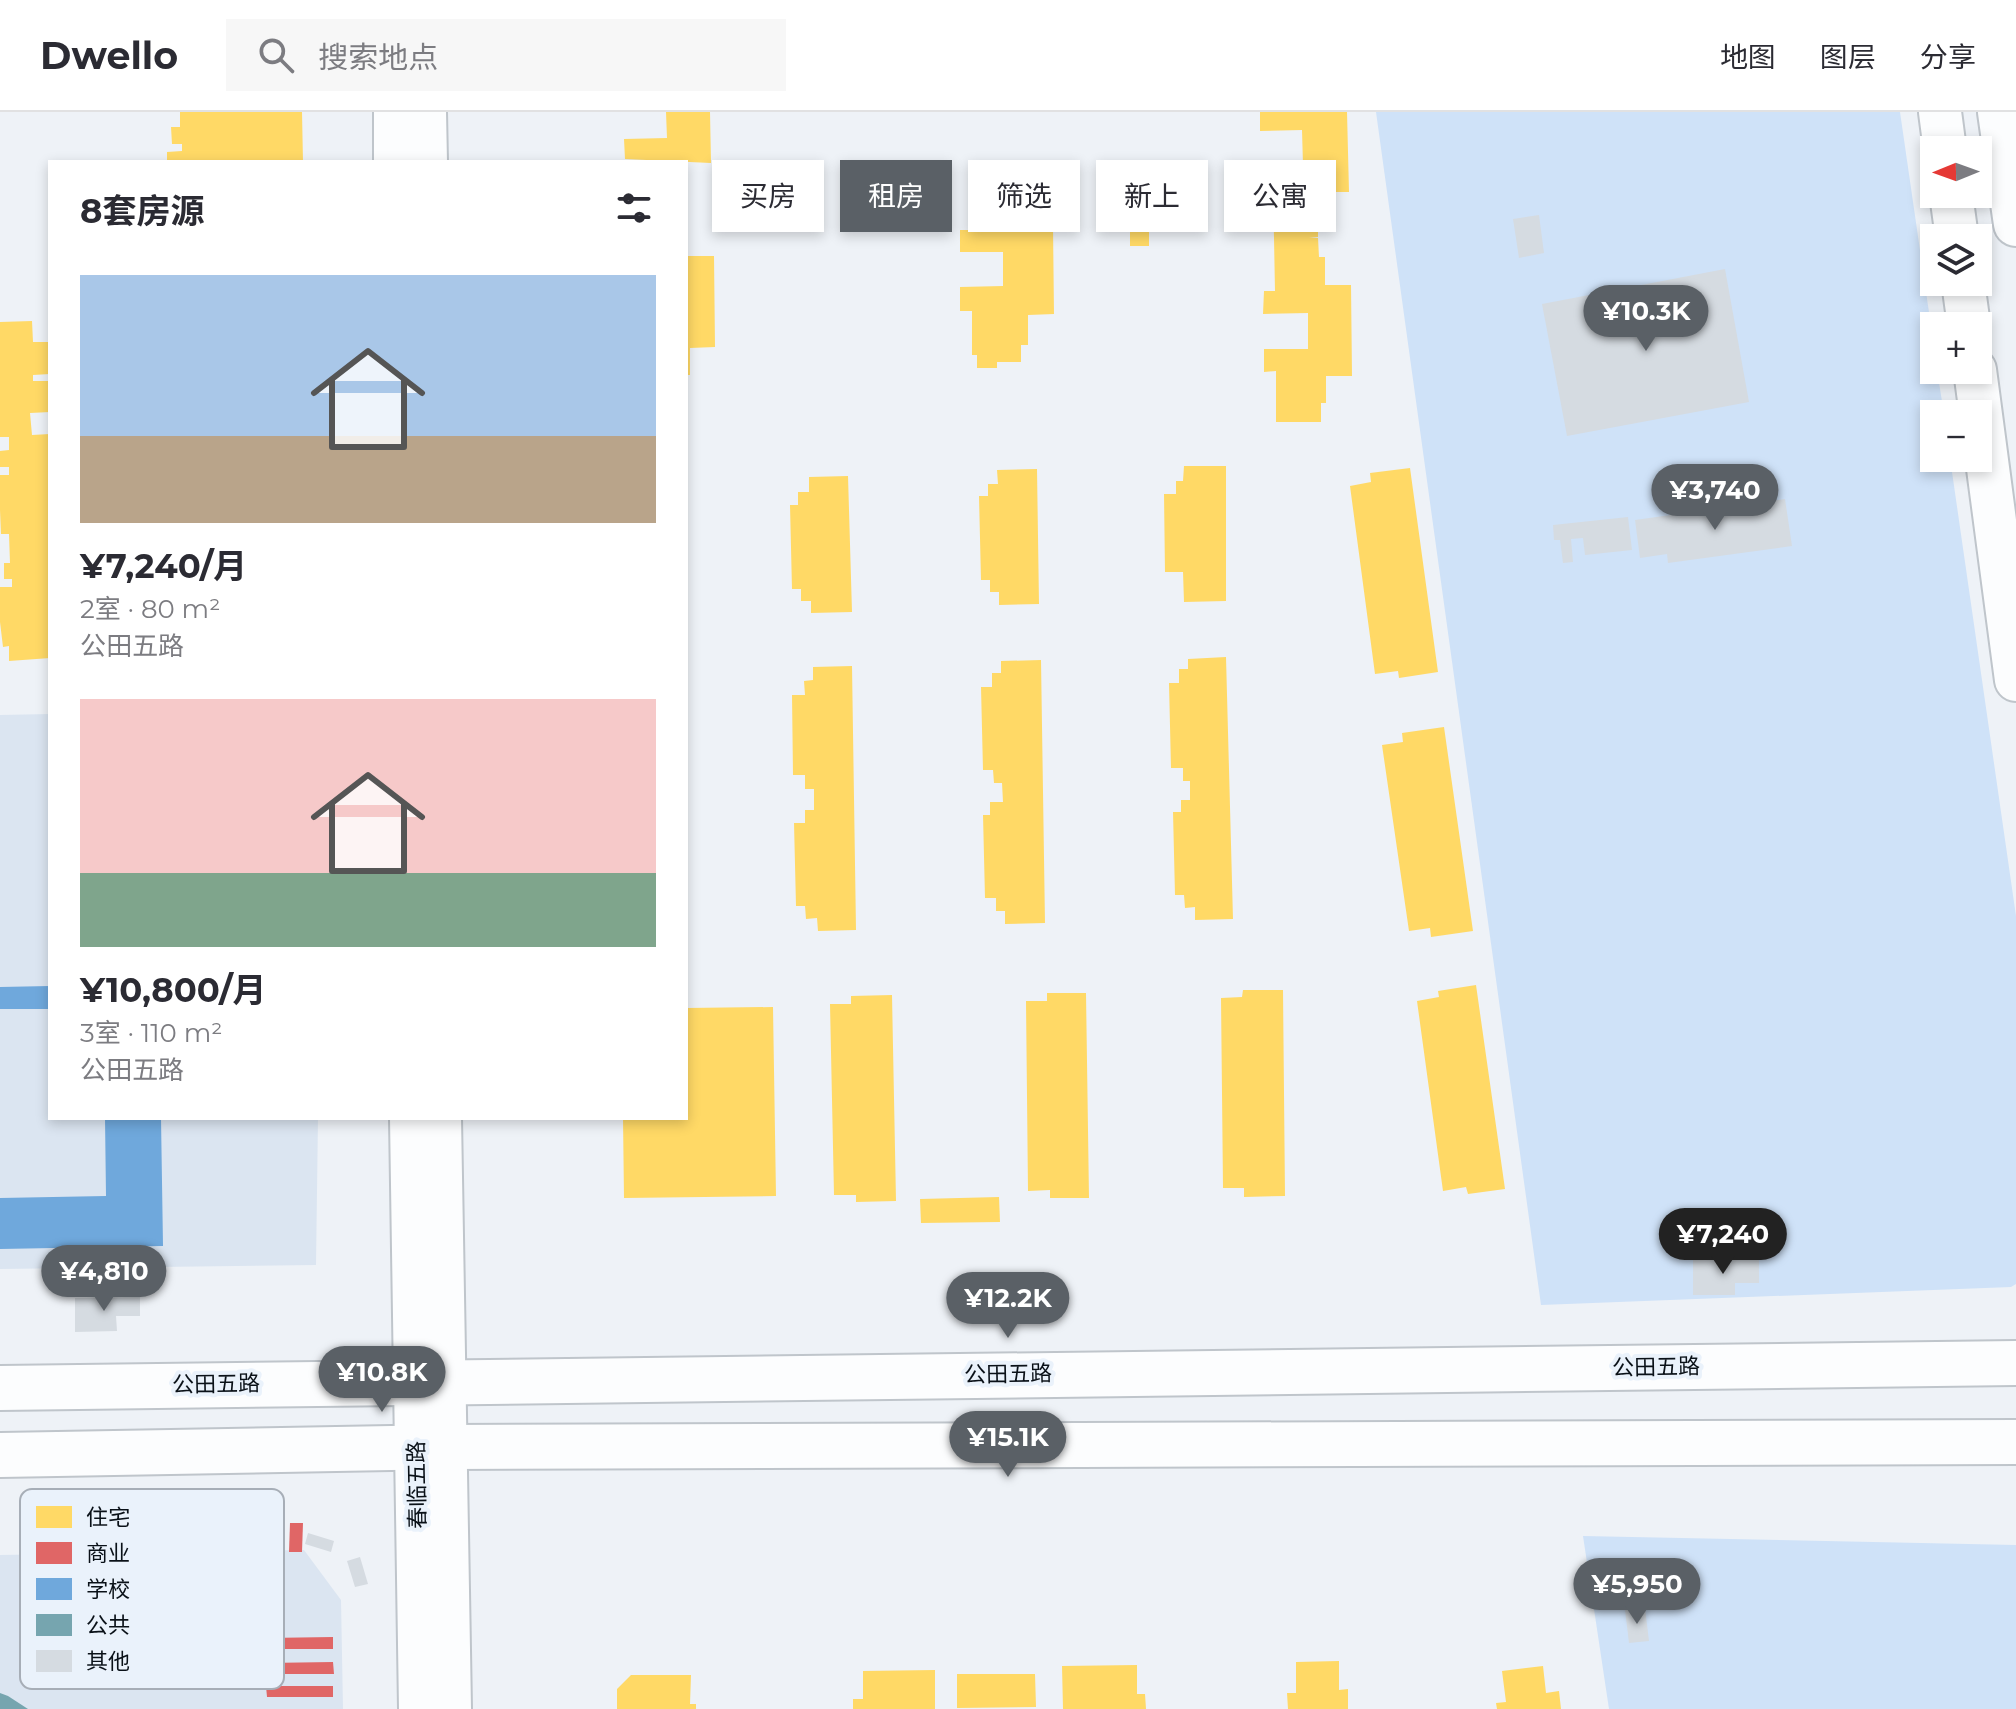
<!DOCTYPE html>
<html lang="zh">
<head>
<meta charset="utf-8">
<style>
  :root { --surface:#fff; --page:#f7f7f7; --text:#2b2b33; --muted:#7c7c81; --line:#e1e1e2; --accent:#5a6066 }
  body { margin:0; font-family:Montserrat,"Noto Sans SC",sans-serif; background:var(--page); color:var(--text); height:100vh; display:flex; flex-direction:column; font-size:30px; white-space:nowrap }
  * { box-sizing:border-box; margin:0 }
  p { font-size:26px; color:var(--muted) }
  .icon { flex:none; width:44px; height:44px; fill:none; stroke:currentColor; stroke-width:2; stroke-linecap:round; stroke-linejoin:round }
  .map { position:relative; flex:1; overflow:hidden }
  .drawer { position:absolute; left:48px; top:48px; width:640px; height:960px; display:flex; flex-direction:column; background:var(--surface); border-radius:0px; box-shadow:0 4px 12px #0003 }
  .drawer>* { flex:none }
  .hud { position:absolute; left:712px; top:48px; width:760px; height:72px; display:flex; gap:16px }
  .needle { width:52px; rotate:269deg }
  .controls { position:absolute; left:1920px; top:24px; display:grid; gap:16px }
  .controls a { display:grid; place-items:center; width:72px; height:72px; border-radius:0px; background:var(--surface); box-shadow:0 4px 12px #0003; font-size:40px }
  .price { position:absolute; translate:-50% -68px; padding:0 18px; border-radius:28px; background:var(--accent); color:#fff; font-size:26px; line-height:52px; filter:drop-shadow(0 2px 4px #0008) }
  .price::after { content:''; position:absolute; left:50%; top:48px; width:24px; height:18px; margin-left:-12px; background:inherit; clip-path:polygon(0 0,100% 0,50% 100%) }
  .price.on { background:#222; color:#fff }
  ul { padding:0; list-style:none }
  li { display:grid; align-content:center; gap:16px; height:424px; padding:0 32px }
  li span { display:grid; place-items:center; height:248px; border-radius:0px; color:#555 }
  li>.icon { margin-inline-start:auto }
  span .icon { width:144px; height:144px; fill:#fffc; stroke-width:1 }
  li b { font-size:34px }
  h2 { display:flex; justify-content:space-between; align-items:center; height:96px; padding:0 32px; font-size:34px }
  .pill { padding:0 28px; border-radius:0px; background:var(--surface); box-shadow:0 4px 12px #0003; font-size:28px; line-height:72px }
  .pill.on { background:var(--accent); color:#fff }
  header { display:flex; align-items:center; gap:48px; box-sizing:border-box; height:112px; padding:0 40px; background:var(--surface); border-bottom:2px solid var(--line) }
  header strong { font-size:38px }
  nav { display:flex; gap:44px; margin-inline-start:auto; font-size:28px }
  .search { width:560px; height:72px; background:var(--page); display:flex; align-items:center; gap:20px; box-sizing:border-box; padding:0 28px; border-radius:0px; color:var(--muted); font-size:30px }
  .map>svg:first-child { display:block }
  .built { fill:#dbe5f1 }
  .green { fill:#cfe2f8 }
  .homes { fill:#ffd966 }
  .shops { fill:#e06666 }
  .schools { fill:#6fa8dc }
  .public { fill:#76a5af }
  .building { fill:#d5dbe1 }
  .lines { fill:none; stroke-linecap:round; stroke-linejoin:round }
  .minor-casing { stroke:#bfc5cb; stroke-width:46 }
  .major-casing { stroke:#bfc5cb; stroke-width:48 }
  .minor { stroke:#fcfdfe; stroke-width:42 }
  .major { stroke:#fcfdfe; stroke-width:44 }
  .labels { text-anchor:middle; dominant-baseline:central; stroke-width:8; stroke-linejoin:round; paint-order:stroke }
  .street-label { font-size:22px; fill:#0a1118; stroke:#eaf2fb }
  .key { fill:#eaf2fb; stroke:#a7aeb7; stroke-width:2 }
  .key-label { font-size:22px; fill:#0a1118 }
</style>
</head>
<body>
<header>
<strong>Dwello</strong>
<div class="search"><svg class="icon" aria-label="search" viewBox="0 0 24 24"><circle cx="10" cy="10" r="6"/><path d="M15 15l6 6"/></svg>搜索地点</div>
<nav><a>地图</a><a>图层</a><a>分享</a></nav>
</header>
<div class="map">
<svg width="2016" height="1597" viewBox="0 0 2016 1597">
  <rect width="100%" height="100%" fill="#eef2f7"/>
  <g class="built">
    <polygon points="50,602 50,1006 318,1006 316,1153 0,1157 0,603"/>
    <polygon points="304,1438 341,1488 343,1597 0,1597 0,1443"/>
  </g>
  <g class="green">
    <polygon points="1376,0 1900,0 1934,235 1934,258 1937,258 1944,302 1934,302 1934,346 1950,346 2016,804 2016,1172 2011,1175 1541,1193"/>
    <polygon points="1583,1424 2016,1433 2016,1597 1609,1597"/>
  </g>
  <g class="homes">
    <polygon points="180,0 302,0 303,50 167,50 167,40 182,39 182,32 172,32 171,15 180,15"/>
    <polygon points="666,0 710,0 711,51 625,47 624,27 667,26"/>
    <polygon points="1260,0 1347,0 1349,80 1324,80 1324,108 1318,108 1318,125 1309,125 1318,126 1319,145 1325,145 1325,173 1351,173 1352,264 1326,264 1326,291 1321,291 1321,310 1276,310 1276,259 1264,260 1264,237 1308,237 1308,201 1263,202 1264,179 1275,179 1274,126 1273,76 1261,76 1261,54 1303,53 1302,18 1260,19"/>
    <polygon points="975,60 1021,64 1025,109 1031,109 1031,114 1053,114 1054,202 1028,203 1028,233 1021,233 1021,250 997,250 997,256 977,256 977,243 972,243 972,199 960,199 960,175 1003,174 1003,140 960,140 960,118 971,118 971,73 975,73"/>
    <rect x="1130" y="90" width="19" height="44"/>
    <polygon points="686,144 714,144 715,235 690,236 690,263 686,263"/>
    <polygon points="32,209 33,230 49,230 50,235 50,262 33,263 33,269 50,269 50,300 30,301 32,323 50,322 50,546 9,549 9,534 3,535 0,510 0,475 12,475 12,467 4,467 4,451 10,451 9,422 1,422 0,398 0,363 9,363 9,355 0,355 0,339 9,338 9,325 0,325 0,210"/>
    <polygon points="1184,354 1226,354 1226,489 1184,490 1183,460 1165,460 1164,382 1176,382 1176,369 1183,369"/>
    <polygon points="1410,356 1438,560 1399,566 1398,559 1375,562 1350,374 1371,370 1370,361"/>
    <polygon points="1037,357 1039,492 999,493 999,480 990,480 990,468 981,468 979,384 988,384 988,372 998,372 997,358"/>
    <polygon points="848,364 852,500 811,501 811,489 801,489 801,477 792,477 790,393 798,393 798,380 809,380 809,365"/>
    <polygon points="1226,545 1233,807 1195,808 1195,795 1185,796 1184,783 1175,783 1173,700 1181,700 1181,688 1190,688 1190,669 1183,669 1183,656 1171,656 1169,571 1179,571 1179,557 1188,557 1188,547"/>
    <polygon points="1041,548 1045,811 1005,812 1005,799 996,799 996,786 985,786 983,703 990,703 990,690 1003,690 1002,671 994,671 993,658 983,658 981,575 992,575 992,561 1001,561 1001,549"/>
    <polygon points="852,554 856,818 818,819 817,806 806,807 805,794 796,794 794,711 805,711 805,698 814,698 814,677 805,677 805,663 793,663 792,583 805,583 804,569 813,568 813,555"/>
    <polygon points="1444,615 1473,819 1431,825 1430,816 1409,819 1382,633 1403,630 1402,621"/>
    <polygon points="1476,873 1505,1077 1468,1082 1466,1075 1443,1079 1417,889 1439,885 1438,879"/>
    <polygon points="1243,878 1283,878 1285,1084 1244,1085 1244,1076 1223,1076 1221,886 1242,885"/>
    <polygon points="1047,881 1086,881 1089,1086 1050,1086 1050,1078 1028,1079 1026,889 1047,889"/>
    <polygon points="892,883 896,1089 856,1090 856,1083 834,1083 830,892 851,892 851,884"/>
    <polygon points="773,895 776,1084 624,1086 623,1006 686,1006 686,896"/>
    <polygon points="999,1085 1000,1110 921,1111 920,1087"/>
    <polygon points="1339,1549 1339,1578 1348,1577 1348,1597 1288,1597 1287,1581 1296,1581 1296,1550"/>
    <polygon points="1137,1553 1137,1582 1145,1582 1146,1597 1063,1597 1062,1554"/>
    <polygon points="1543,1554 1546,1581 1559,1579 1561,1597 1497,1597 1496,1591 1506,1590 1502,1559"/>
    <polygon points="935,1558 935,1597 853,1597 853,1587 863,1587 863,1559"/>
    <polygon points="957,1562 1035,1562 1036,1595 957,1596"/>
    <polygon points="631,1563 691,1563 690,1592 696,1592 696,1597 617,1597 617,1577"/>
  </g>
  <g class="shops">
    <polygon points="290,1411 303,1411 302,1440 289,1440"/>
    <polygon points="333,1525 333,1537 266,1537 266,1526"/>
    <polygon points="333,1550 334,1562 266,1562 266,1551"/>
    <polygon points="266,1574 333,1574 333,1585 267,1585"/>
  </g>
  <g class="schools">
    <polygon points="50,874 50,897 0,897 0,875"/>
    <polygon points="105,1006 161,1006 163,1134 0,1137 0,1086 106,1084"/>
  </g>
  <polygon class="public" points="0,1581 8,1584 28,1597 0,1597"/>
  <g class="building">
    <polygon points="1539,103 1544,141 1519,146 1513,107"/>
    <polygon points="1725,157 1749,290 1567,324 1542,192"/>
    <polygon points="1785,387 1792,434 1668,451 1667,442 1640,446 1635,408"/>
    <polygon points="1628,405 1632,438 1585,443 1583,426 1571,427 1573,450 1563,451 1560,428 1554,428 1553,413"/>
    <polygon points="1693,1148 1759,1148 1759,1171 1735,1171 1735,1183 1693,1183"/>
    <polygon points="140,1185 140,1204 116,1204 117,1219 75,1220 75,1186"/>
    <polygon points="308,1421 334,1429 331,1440 305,1432"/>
    <polygon points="360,1445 368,1472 355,1475 347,1449"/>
    <polygon points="1645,1496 1649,1529 1629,1531 1625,1498"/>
  </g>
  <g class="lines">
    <defs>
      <g id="minor">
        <polyline points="395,0 395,50"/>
        <polyline points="425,0 426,50"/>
        <polyline points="1940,0 1945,38"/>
        <polyline points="1951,82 1957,126"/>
        <polyline points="1963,170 1969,214"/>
        <polyline points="1975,258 2016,568"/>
        <polyline points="411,1006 420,1597"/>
        <polyline points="440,1006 450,1597"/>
      </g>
      <g id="major">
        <polyline points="2000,0 2016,112"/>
        <polyline points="0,1276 2016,1251"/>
        <polyline points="0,1343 446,1335 2016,1330"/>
      </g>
    </defs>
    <use href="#minor" class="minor-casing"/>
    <use href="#major" class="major-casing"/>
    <use href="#minor" class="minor"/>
    <use href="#major" class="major"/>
  </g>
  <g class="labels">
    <g class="street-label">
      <text transform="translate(1656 1255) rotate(-1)">公田五路</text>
      <text transform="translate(1008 1262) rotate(-1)">公田五路</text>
      <text transform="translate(216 1272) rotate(-1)">公田五路</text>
      <text transform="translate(417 1373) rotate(-91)">春临五路</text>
    </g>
  </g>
  <rect x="20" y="1377" width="264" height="200" rx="12" class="key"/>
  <rect x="36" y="1394" width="36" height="22" fill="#ffd966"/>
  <rect x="36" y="1430" width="36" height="22" fill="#e06666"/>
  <rect x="36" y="1466" width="36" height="22" fill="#6fa8dc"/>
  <rect x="36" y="1502" width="36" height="22" fill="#76a5af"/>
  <rect x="36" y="1538" width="36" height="22" fill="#d5dbe1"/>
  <g class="key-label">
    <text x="86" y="1413">住宅</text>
    <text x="86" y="1449">商业</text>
    <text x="86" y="1485">学校</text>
    <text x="86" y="1521">公共</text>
    <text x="86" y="1557">其他</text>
  </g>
</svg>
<div class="controls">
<a><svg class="needle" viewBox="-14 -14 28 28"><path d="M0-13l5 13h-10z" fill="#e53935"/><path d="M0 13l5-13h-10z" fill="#7c7c81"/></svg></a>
<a><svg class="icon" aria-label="layers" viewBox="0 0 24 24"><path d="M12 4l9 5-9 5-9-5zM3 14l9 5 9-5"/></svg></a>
<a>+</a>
<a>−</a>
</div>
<b class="price" style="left:1646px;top:241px">¥10.3K</b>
<b class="price" style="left:1715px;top:420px">¥3,740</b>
<b class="price on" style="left:1723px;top:1164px">¥7,240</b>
<b class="price" style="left:104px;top:1201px">¥4,810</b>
<b class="price" style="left:1008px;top:1228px">¥12.2K</b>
<b class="price" style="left:382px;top:1302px">¥10.8K</b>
<b class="price" style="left:1008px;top:1367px">¥15.1K</b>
<b class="price" style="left:1637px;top:1514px">¥5,950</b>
<div class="hud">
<a class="pill">买房</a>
<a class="pill on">租房</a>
<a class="pill">筛选</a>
<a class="pill">新上</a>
<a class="pill">公寓</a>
</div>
<section class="drawer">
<h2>8套房源<svg class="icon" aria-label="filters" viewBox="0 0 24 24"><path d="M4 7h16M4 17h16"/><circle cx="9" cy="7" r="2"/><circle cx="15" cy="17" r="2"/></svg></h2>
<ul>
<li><span style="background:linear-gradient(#a9c7e8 65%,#b9a48a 0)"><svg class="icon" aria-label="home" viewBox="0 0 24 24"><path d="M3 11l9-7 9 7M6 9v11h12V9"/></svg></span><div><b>¥7,240/月</b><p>2室 · 80 m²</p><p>公田五路</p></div></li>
<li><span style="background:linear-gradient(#f6c9c9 70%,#7fa58c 0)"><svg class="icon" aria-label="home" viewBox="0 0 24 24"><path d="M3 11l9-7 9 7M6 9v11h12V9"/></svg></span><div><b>¥10,800/月</b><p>3室 · 110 m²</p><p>公田五路</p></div></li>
</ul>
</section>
</div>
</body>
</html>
